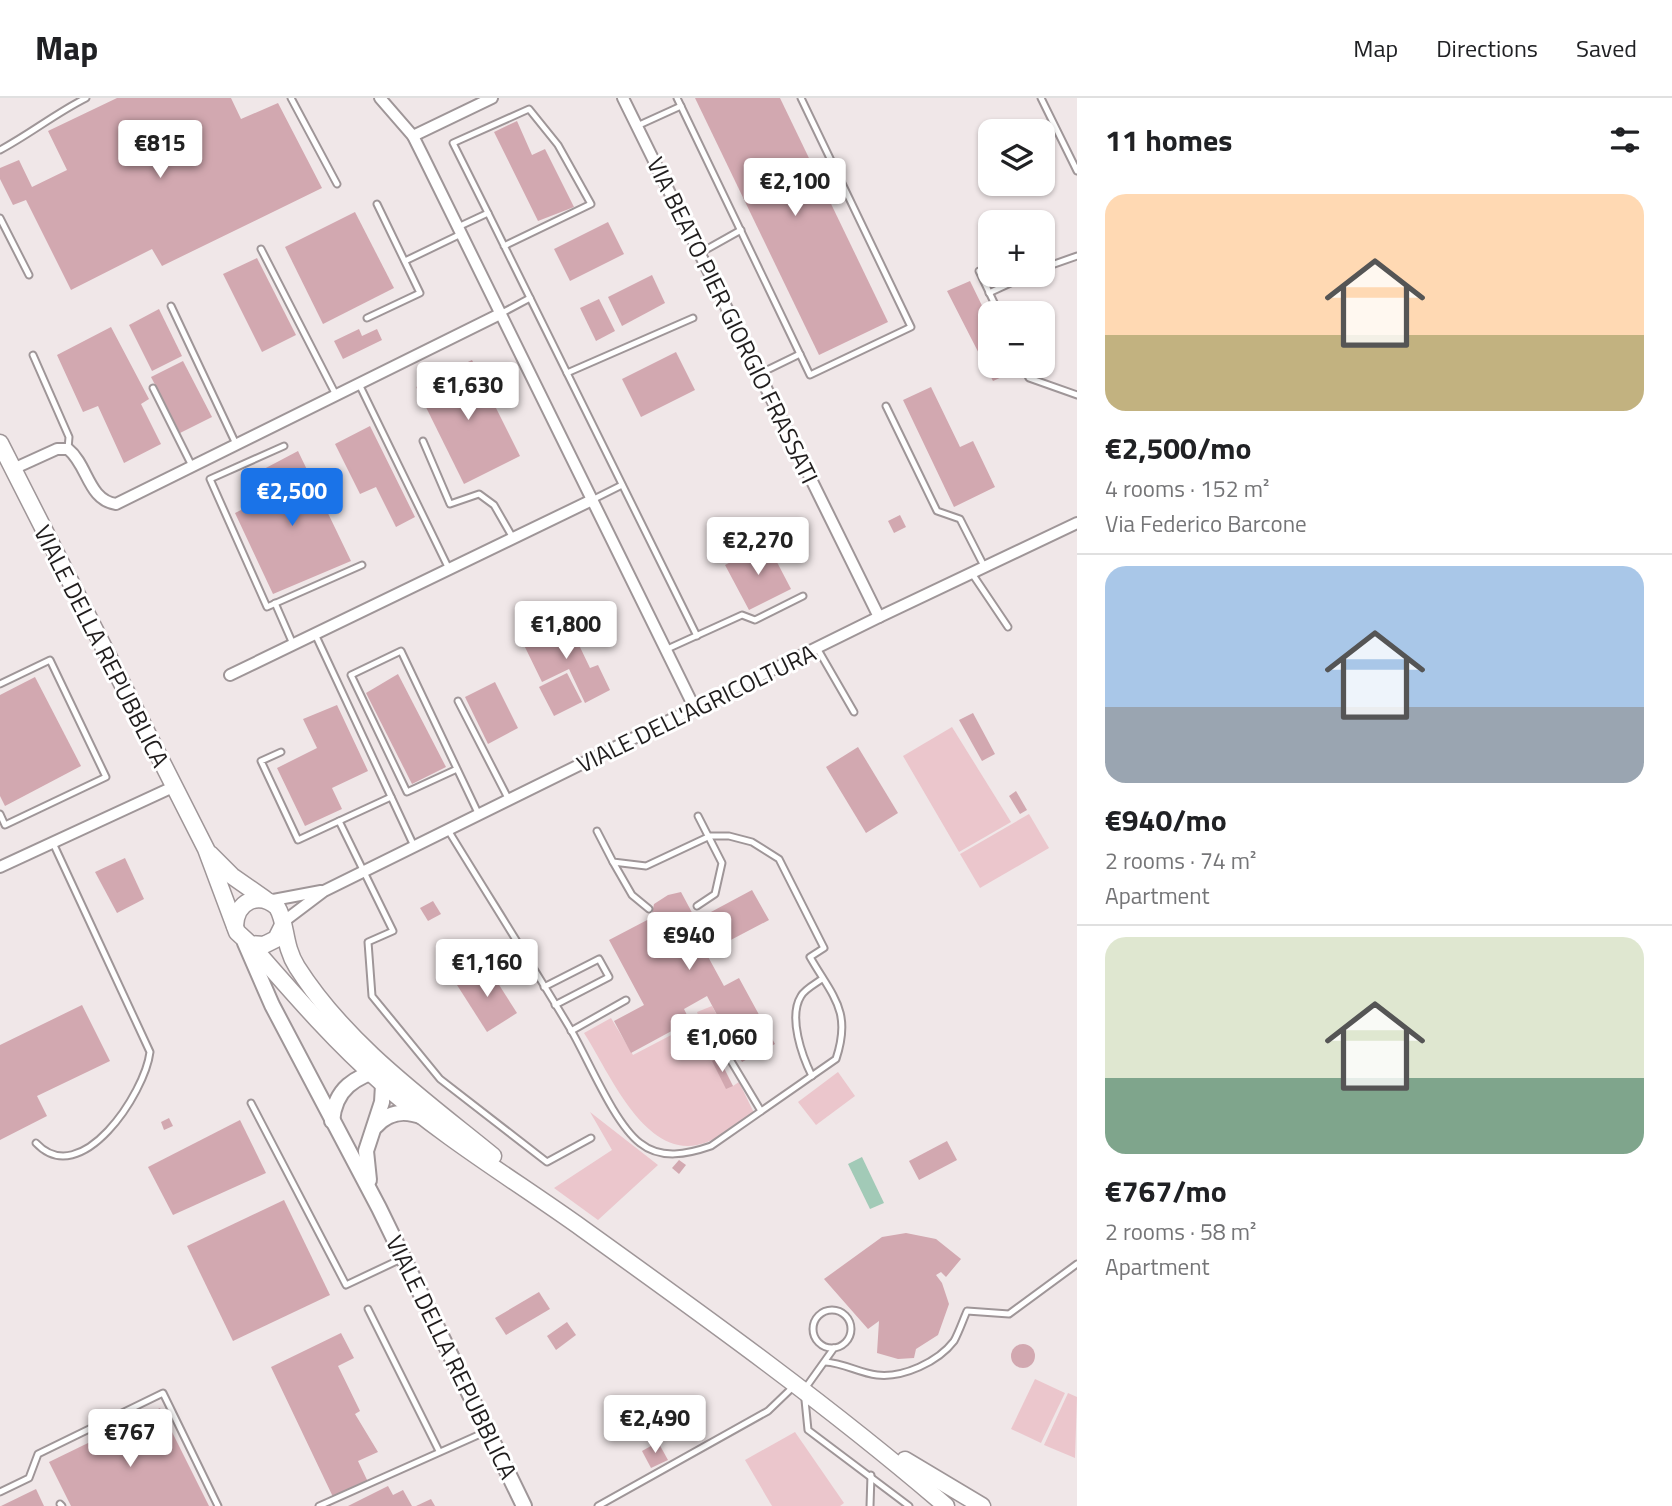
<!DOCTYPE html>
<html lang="en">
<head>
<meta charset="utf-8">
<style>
  :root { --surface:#fff; --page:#f2f2f2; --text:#202124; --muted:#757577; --line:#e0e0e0; --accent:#1a73e8 }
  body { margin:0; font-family:"Titillium Web",sans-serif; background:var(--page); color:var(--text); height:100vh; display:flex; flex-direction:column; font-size:26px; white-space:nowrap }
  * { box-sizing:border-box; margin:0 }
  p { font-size:23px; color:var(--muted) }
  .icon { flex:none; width:38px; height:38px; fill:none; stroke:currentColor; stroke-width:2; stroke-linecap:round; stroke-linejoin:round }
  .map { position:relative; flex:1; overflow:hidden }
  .drawer { display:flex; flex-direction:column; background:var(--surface); width:595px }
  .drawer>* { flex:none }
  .controls { position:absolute; left:978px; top:21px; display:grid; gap:14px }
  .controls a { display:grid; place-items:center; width:77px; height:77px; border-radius:14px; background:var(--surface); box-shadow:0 2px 5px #0004; font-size:35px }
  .price { position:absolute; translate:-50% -60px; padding:0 16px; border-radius:7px; background:#fff; color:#222; font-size:23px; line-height:46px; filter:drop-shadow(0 2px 4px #0008) }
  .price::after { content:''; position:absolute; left:50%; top:42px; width:21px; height:16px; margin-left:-10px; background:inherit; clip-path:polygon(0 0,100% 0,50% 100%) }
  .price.active { background:var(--accent); color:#fff }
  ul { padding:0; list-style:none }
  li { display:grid; align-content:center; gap:14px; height:371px; padding:0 28px }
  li+li { border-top:2px solid var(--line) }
  li span { display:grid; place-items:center; height:217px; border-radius:21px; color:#555 }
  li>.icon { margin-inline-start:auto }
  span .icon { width:126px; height:126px; fill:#fffc; stroke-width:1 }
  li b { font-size:30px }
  h2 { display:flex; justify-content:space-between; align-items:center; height:84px; padding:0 28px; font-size:30px }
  header { display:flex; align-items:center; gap:42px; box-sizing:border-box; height:98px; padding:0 35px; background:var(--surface); border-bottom:2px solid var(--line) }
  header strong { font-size:33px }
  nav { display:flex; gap:38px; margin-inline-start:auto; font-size:24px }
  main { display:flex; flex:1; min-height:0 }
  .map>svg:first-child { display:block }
  .green { fill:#ebc6cc }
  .water { fill:#a2cab7 }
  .building { fill:#d2a8b0 }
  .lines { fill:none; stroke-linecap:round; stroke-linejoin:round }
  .service-casing { stroke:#9f9698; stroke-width:9 }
  .minor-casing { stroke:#9f9698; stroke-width:14 }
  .tertiary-casing { stroke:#9f9698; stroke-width:18 }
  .secondary-casing { stroke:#9f9698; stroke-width:19 }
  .service { stroke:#fff; stroke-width:5 }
  .minor { stroke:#fff; stroke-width:10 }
  .tertiary { stroke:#fff; stroke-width:14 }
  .secondary { stroke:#fff; stroke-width:16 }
  .labels { text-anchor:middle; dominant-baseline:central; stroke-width:6; stroke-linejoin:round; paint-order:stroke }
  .street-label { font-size:24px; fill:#201d1d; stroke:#fff }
</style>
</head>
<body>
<header>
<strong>Map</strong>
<nav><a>Map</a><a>Directions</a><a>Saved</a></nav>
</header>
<main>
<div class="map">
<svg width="1077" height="1408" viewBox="0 0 1077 1408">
  <rect width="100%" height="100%" fill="#f0e7e8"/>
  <g class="green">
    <polygon points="952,629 1011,724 959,754 903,658"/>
    <polygon points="1029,716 1049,750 980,790 960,756"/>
    <path d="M712,908l23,43 -22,12 20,25 6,-4 15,31c-18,12 -36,28 -57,32 -54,11 -89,-75 -113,-112l27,-15 22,37 67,-35 -3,-8z"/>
    <polygon points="838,974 855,998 816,1027 798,1004"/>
    <polygon points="590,1014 658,1067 598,1122 554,1090 612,1052"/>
    <polygon points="1035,1281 1065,1295 1041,1345 1011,1331"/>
    <polygon points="1068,1295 1077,1299 1075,1360 1044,1347"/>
    <polygon points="795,1334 844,1405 840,1408 772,1408 745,1362"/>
  </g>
  <polygon class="water" points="862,1059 884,1105 870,1111 848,1066"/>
  <g class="building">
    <polygon points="117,0 231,0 241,21 278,5 322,90 162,168 152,151 71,192 26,102 13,107 0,81 0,70 19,62 32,89 67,72 48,33"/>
    <polygon points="695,0 780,0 888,224 819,257"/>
    <polygon points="517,23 532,57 545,51 574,109 538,123 494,34"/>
    <polygon points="355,114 394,190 323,226 285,149"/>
    <polygon points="608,124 624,156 570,183 554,151"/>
    <polygon points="257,160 296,237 262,254 223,176"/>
    <polygon points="652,177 665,205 622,228 608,199"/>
    <polygon points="970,183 990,224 990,268 1012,268 1015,273 993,283 947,193"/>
    <polygon points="599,201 615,233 596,243 580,210"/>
    <polygon points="159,211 182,258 152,273 129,227"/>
    <polygon points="111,229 149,301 141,306 161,346 124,365 98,308 83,314 57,257"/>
    <polygon points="359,231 362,238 377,231 382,242 343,261 334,243"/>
    <polygon points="676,254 695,292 641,319 622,281"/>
    <polygon points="472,262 520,358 464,386 416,289"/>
    <polygon points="183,263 212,319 180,335 151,279"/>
    <polygon points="931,289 960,349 973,343 995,389 954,409 903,302"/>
    <polygon points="370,328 415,419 396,429 376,389 360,396 335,346"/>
    <polygon points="298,353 351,463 273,496 235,415 273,396 262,372"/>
    <polygon points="900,417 906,429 894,435 888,423"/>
    <polygon points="767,445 791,491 749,512 725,467"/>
    <polygon points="568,524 590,570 598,567 610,592 585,605 569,571 542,584 523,545"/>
    <polygon points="567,575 582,604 554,618 539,589"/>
    <polygon points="398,576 446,669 412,686 366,595"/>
    <polygon points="35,579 81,668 5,708 0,698 0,597"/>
    <polygon points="495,584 518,630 488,646 465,599"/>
    <polygon points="337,607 368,673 332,690 342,711 305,728 277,670 317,650 303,621"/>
    <polygon points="973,615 995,656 982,663 959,622"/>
    <polygon points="858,649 898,715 866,735 826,669"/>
    <polygon points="1016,693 1027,712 1020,716 1009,698"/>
    <polygon points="125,760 144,801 117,815 95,774"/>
    <polygon points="752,792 769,822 706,855 724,888 739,880 775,946 742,964 707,898 684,911 690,923 631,955 614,923 644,907 609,842 651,820 654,806 668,797 681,794 696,822"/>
    <polygon points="433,803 441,816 428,823 420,810"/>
    <polygon points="487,868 517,915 487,934 457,887"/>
    <polygon points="82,907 110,963 37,998 47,1018 0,1042 0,947"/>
    <polygon points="719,960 733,988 726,991 712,963"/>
    <polygon points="169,1020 173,1028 164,1032 161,1024"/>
    <polygon points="240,1022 266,1075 173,1117 148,1069"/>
    <polygon points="947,1043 957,1062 919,1082 909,1063"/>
    <polygon points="679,1062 686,1067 679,1076 672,1070"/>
    <polygon points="284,1102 330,1197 233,1243 187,1148"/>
    <polygon points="906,1135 936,1141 961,1161 946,1179 941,1174 936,1177 942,1185 949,1206 938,1237 916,1251 914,1260 898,1261 877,1255 879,1223 868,1231 824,1181 882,1139"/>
    <polygon points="539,1194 550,1211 506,1237 495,1220"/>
    <polygon points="567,1224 576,1237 556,1252 547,1238"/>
    <polygon points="341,1235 354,1260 338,1268 360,1313 355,1316 378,1354 358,1363 368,1384 334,1401 271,1269"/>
    <circle cx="1023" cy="1258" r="12"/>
    <polygon points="160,1310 209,1408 71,1408 49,1364"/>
    <polygon points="658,1344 668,1362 651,1370 642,1353"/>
    <polygon points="388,1388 393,1397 403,1392 412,1408 348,1408"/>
    <polygon points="36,1391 44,1408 1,1408"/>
    <polygon points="431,1401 435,1408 416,1408"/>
  </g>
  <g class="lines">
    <defs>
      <g id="service">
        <polyline points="291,0 337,86"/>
        <polyline points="677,0 810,277 911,229 801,0"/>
        <polyline points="1041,0 1077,73"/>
        <polyline points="637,28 681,8"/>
        <path d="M0,52c30,-16 56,-37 86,-52"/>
        <polyline points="0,120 29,177"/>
        <polyline points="458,129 488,115"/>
        <polyline points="504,148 591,106 558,47 529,11 453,45 488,115 697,538"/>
        <polyline points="261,151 336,297"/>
        <polyline points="700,155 741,132"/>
        <polyline points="405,163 461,136"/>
        <polyline points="1043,170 1077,158"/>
        <polyline points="979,173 999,215"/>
        <polyline points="989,195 1028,177"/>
        <polyline points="171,208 236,346"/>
        <polyline points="502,215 530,200"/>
        <polyline points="367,220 420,195 377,106"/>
        <polyline points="33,257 69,339 68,351"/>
        <polyline points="1023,268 1029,280 1077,297"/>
        <polyline points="567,275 693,220"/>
        <polyline points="759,276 800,256"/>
        <polyline points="359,286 449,471"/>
        <polyline points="153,290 192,368"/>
        <polyline points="886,308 937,413 960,421 984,468"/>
        <polyline points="423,343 450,406 479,396 494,407 513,440"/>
        <polyline points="284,348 210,381 267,509 362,467"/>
        <polyline points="592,402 622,387"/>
        <polyline points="971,474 1008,529"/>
        <polyline points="275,505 293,546"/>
        <polyline points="315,536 414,748"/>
        <polyline points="817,550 854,614"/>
        <polyline points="665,552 742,517 755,522 803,498"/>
        <polyline points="0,586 50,562 106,679 5,727 0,716"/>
        <polyline points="458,603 509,702"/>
        <polyline points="281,654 261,663 298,742 339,723 393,833 368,844 372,898 440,981 547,1064 591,1040"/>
        <polyline points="457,671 407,694 351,577 401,553 479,717"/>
        <polyline points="339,723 391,699"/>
        <path d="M448,732c41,67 83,133 123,200 18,31 43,93 69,113 21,17 48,11 71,3l125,-87c16,-48 -3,-62 -26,-102l14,-9 -45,-89 -27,-17 -23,-6h-19l-64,30 -33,-4 -16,-31"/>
        <polyline points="613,764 632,797 649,811"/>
        <polyline points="697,808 715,796 722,765 698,718"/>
        <polyline points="544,889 599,861 609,879 555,907"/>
        <polyline points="571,933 626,902"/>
        <polyline points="731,963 761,1013"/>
        <path d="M812,978c-10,-20 -24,-59 -11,-80 4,-7 14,-12 21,-17"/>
        <polyline points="251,1005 346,1187 401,1161"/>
        <path d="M36,1045c45,48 109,-50 114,-91l-97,-209"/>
        <polyline points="368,1211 439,1353"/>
        <circle cx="832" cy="1231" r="19"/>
        <polyline points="834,1250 804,1292 808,1332 909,1408"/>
        <path d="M825,1264c19,1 34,11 52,13 26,3 61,-13 77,-34 5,-9 9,-21 13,-30l42,3 68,-50"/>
        <polyline points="0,1394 29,1380 38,1356 163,1295 218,1408"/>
        <polyline points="60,1406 62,1408"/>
        <polyline points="319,1408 485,1334"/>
        <polyline points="598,1408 768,1313 794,1288"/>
        <polyline points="870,1408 871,1377"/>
      </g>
      <g id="minor">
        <polyline points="380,0 413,38 423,58 695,611"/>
        <polyline points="623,0 879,519"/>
        <polyline points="413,38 492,0"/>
        <path d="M13,371l44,-20h11c20,16 20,51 48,55l384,-190"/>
        <polyline points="230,577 592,402"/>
        <polyline points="0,769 173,689"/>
        <polyline points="268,803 321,793"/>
        <polyline points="283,824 324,793 879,519 1077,425"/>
      </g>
      <g id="tertiary">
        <polyline points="245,845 272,907 379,1110 524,1408"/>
        <path d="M332,1023c3,-33 23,-44 52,-53l-2,34 -16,49 3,29"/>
        <path d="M376,1028c13,-15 29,-16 47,-9"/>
      </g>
      <g id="secondary">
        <polyline points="0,345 206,751 237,834 250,846 264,847 276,841 282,829"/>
        <polyline points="210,756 232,778 265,801"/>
        <path d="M235,828c1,-25 24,-35 42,-19 10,16 6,38 20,60 49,77 126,132 196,189"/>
        <path d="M250,846c42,48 84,97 132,139 62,55 134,98 201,146 124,89 248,178 363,277"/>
        <polyline points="905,1362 982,1408"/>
      </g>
    </defs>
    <use href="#service" class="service-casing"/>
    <use href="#minor" class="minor-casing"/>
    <use href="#tertiary" class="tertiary-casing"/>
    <use href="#secondary" class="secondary-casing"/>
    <use href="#service" class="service"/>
    <use href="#minor" class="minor"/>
    <use href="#tertiary" class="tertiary"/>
    <use href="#secondary" class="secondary"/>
  </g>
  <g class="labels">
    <g class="street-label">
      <text transform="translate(733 222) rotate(64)">VIA BEATO PIER GIORGIO FRASSATI</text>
      <text transform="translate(102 548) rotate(63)">VIALE DELLA REPUBBLICA</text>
      <text transform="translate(696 610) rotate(-26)">VIALE DELL'AGRICOLTURA</text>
      <text transform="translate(452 1259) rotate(64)">VIALE DELLA REPUBBLICA</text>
    </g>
  </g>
</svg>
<div class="controls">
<a><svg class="icon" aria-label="layers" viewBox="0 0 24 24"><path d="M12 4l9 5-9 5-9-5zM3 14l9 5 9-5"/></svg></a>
<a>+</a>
<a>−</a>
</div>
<b class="price" style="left:160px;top:82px">€815</b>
<b class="price" style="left:795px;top:120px">€2,100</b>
<b class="price" style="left:468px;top:324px">€1,630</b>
<b class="price active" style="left:292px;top:430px">€2,500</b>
<b class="price" style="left:758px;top:479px">€2,270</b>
<b class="price" style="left:566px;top:563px">€1,800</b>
<b class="price" style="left:689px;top:874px">€940</b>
<b class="price" style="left:487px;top:901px">€1,160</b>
<b class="price" style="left:722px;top:976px">€1,060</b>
<b class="price" style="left:655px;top:1357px">€2,490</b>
<b class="price" style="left:130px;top:1371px">€767</b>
</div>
<section class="drawer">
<h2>11 homes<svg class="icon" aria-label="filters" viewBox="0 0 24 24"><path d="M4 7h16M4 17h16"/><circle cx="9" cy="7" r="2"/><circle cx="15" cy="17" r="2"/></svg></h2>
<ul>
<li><span style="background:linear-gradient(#ffd9b3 65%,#c2b280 0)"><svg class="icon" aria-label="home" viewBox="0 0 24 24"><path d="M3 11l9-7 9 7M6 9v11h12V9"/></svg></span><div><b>€2,500/mo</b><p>4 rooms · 152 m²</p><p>Via Federico Barcone</p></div></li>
<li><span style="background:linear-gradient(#a9c7e8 65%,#9aa5b1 0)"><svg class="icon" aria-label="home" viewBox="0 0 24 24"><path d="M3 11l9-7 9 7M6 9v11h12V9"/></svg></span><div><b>€940/mo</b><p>2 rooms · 74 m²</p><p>Apartment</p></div></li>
<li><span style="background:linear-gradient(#dfe7d0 65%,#7fa58c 0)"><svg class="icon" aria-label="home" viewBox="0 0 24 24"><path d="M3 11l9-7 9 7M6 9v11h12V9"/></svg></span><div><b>€767/mo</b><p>2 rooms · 58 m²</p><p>Apartment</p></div></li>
</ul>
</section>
</main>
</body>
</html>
